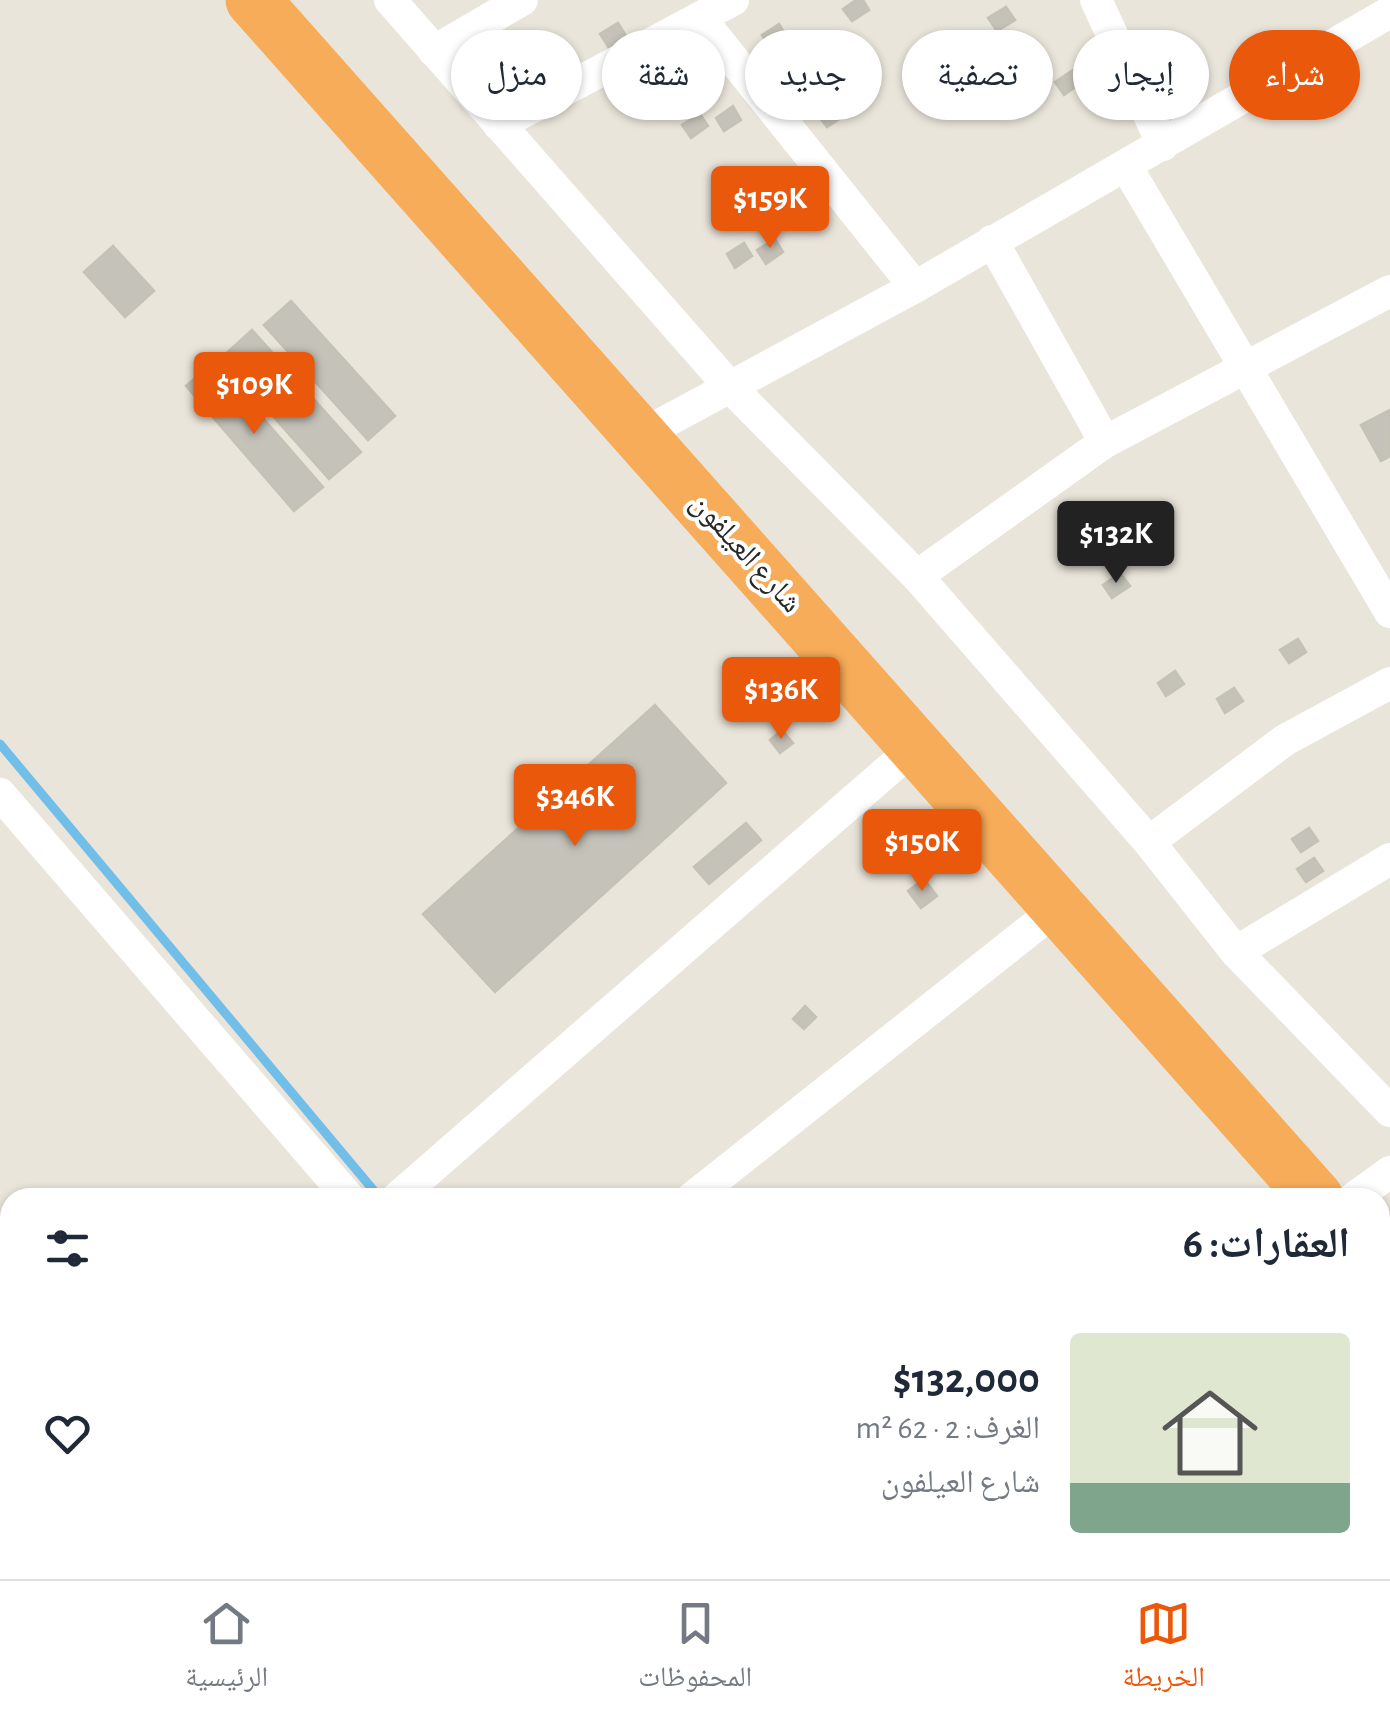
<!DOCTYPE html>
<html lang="ar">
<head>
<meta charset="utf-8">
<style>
  :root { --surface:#fff; --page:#f6f6f7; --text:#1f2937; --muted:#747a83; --line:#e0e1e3; --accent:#ea580c }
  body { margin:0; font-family:"Alegreya Sans","Noto Naskh Arabic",sans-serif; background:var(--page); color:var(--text); direction:rtl; height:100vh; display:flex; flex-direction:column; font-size:38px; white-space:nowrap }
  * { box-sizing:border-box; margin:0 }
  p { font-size:32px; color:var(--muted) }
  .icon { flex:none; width:55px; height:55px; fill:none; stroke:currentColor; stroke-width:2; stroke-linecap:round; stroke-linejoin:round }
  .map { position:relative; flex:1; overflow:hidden; direction:ltr }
  .drawer { position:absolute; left:0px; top:1188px; width:1390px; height:392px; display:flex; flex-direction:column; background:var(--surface); border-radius:30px 30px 0 0; box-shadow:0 2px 8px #0004; direction:rtl }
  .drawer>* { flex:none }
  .top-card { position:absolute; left:30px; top:30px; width:1330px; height:90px; direction:rtl; display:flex; gap:20px }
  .price { position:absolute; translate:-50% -85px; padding:0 22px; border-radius:10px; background:var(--accent); color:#fff; font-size:32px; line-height:65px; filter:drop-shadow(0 2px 5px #0008) }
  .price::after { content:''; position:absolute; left:50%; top:60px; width:30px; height:22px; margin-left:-15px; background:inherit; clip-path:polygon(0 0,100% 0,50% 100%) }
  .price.selected { background:#222; color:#fff }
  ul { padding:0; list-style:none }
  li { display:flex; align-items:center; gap:30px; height:250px; padding:0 40px }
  li span { display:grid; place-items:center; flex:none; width:280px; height:200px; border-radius:10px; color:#555 }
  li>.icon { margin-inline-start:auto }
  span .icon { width:120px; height:120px; fill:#fffc; stroke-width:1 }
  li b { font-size:42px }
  h2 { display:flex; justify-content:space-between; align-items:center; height:120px; padding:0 40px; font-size:42px }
  .chip { padding:0 35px; border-radius:45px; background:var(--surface); box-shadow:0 2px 8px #0004; font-size:35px; line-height:90px }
  .chip.selected { background:var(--accent); color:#fff }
  .tabs { display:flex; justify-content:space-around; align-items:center; height:140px; border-top:2px solid var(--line); background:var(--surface); font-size:28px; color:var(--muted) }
  .tabs a { display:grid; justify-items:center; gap:5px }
  .tabs .selected { color:var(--accent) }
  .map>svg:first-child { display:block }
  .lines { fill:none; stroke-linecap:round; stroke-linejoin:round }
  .stream { stroke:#71bee9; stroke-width:9 }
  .building { fill:#c5c3b9; stroke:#c5c1b4; stroke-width:2.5 }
  .street { stroke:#fff; stroke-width:32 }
  .highway { stroke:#f7ac59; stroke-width:55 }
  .labels { text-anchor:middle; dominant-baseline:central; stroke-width:8; stroke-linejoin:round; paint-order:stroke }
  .street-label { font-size:30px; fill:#282828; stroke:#fff }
</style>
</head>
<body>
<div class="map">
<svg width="1390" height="1579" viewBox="0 0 1390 1579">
  <rect width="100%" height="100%" fill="#eae5da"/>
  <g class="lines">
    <g class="stream">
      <polyline points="0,744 380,1198"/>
      <polyline points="704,1570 712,1579"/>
    </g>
  </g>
  <g class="building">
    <polygon points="856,0 863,0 869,10 852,21 843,9"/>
    <polygon points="1006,7 1015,20 997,31 988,18"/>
    <polygon points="618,23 626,36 609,48 600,34"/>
    <polygon points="779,24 787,37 770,48 762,35"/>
    <polygon points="871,62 880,75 863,87 854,73"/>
    <polygon points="1073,70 1081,83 1064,95 1055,82"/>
    <polygon points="835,103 844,116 827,127 818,115"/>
    <polygon points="733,106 741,120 724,131 716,118"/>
    <polygon points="700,114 708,126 691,138 682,125"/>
    <polygon points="775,239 783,252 766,264 757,250"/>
    <polygon points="744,243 752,256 735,268 727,254"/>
    <polygon points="113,246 154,291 125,317 84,272"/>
    <polygon points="291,301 395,416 368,440 264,325"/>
    <polygon points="252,330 361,452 329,479 221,358"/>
    <polygon points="214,362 323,487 294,511 186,386"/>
    <polygon points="1390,410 1390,456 1381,461 1361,425"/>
    <polygon points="1139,525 1148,538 1131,550 1122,536"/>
    <polygon points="1120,573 1130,586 1112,598 1103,585"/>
    <polygon points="1298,639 1306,652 1289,663 1280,650"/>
    <polygon points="1175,671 1184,684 1166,696 1158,683"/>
    <polygon points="1234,688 1243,701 1225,713 1217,699"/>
    <polygon points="655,705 726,783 495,992 423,914"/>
    <polygon points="782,730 793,743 780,753 770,740"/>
    <polygon points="746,823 761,840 709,884 694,867"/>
    <polygon points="1309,828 1318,841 1301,852 1292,839"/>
    <polygon points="1314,858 1323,871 1306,882 1297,869"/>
    <polygon points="924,879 937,896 921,908 908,891"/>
    <polygon points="805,1006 816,1017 804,1029 793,1019"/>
  </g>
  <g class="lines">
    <g class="street">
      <polyline points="390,0 730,387 917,576 1149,842 1236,952 1390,1111"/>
      <polyline points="1096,0 1163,145"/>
      <polyline points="700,18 915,287"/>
      <polyline points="434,51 522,0"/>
      <polyline points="499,125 733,0"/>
      <polyline points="1126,166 1390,612"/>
      <polyline points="992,241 1105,442"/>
      <polyline points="641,435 915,287 1390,12"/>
      <polyline points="917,576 1105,442 1390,291"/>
      <polyline points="0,794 349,1198"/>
      <polyline points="1149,842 1285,740 1390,683"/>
      <polyline points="1236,952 1390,859"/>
      <polyline points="397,1198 916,746"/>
      <polyline points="692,1198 1059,907"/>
      <polyline points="1354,1198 1390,1172"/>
      <polyline points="665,1570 673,1579"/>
    </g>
    <g class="highway">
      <polyline points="253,0 1316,1198"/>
      <polyline points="1380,1271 1390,1283"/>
    </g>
  </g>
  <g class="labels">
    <g class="street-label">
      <text transform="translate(746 553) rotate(48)">شارع العيلفون</text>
    </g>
  </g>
</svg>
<b class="price" style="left:770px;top:251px">$159K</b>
<b class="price" style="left:254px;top:437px">$109K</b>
<b class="price selected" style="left:1116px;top:586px">$132K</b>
<b class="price" style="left:781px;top:742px">$136K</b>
<b class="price" style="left:575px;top:849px">$346K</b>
<b class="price" style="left:922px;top:894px">$150K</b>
<div class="top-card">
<a class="chip selected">شراء</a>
<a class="chip">إيجار</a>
<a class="chip">تصفية</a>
<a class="chip">جديد</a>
<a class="chip">شقة</a>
<a class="chip">منزل</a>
</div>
<section class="drawer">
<h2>العقارات: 6<svg class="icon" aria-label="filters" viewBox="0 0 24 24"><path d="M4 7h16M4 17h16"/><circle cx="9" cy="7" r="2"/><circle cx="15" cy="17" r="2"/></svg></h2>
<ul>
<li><span style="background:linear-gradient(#dfe7d0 75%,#7fa58c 0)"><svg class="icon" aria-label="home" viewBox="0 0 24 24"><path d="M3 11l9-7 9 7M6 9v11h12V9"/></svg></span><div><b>$132,000</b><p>الغرف: 2 · 62 m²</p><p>شارع العيلفون</p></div><svg class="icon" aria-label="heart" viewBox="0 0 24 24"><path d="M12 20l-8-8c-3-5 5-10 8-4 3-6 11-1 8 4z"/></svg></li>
</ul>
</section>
</div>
<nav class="tabs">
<a class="selected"><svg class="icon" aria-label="map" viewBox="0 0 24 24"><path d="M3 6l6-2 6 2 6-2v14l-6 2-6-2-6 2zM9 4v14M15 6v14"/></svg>الخريطة</a>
<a><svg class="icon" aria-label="saved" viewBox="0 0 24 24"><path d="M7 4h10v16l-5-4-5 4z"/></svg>المحفوظات</a>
<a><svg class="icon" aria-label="home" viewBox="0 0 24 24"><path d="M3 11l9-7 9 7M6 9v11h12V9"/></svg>الرئيسية</a>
</nav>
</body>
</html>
